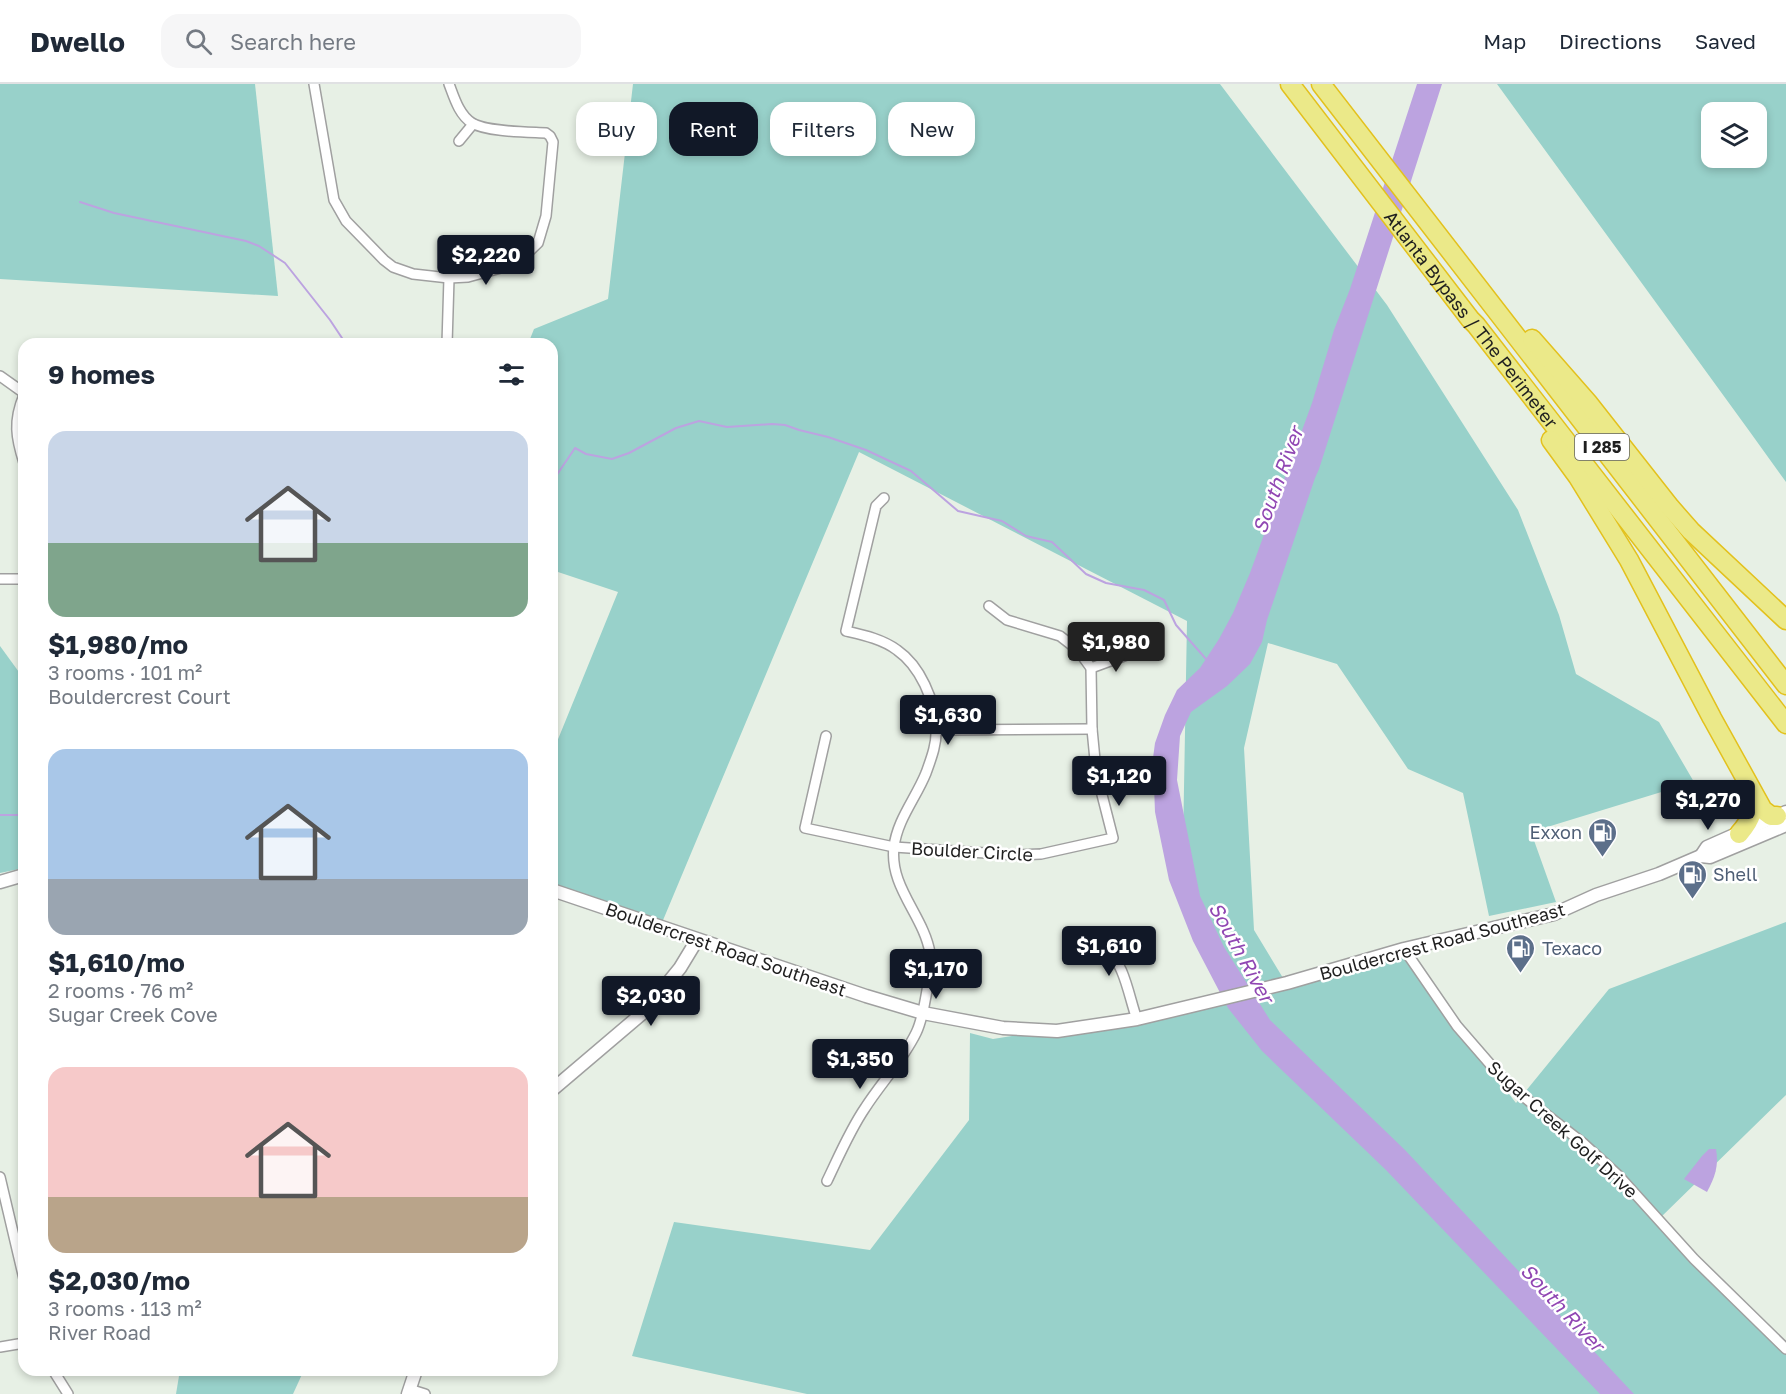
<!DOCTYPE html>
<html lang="en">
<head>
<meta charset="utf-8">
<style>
  :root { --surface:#fff; --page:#f6f6f7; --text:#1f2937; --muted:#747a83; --line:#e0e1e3; --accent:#111827 }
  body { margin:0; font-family:"Golos Text",sans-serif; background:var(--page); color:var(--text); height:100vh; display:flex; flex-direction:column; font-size:22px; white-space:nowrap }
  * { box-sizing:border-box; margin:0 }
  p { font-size:20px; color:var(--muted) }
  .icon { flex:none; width:33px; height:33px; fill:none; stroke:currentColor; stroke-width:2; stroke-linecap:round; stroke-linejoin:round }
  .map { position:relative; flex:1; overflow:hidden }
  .side { position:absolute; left:18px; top:254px; width:540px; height:1038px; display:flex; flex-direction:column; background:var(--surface); border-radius:18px; box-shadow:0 3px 9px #0003 }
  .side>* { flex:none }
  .guide { position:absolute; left:576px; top:18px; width:570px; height:54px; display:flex; gap:12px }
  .controls { position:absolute; left:1701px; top:18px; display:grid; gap:12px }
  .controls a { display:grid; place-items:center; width:66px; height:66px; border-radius:12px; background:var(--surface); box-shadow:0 3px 9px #0003; font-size:30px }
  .price { position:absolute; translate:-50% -51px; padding:0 14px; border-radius:6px; background:var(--accent); color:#fff; font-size:20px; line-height:39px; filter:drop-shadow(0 2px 3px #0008) }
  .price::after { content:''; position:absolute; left:50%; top:36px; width:18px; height:14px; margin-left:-9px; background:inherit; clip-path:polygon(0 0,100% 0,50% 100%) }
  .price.selected { background:#222; color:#fff }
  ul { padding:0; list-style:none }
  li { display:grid; align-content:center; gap:12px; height:318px; padding:0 30px }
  li span { display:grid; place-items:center; height:186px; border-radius:18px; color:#555 }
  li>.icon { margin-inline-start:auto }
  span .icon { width:108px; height:108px; fill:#fffc; stroke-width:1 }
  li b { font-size:26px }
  h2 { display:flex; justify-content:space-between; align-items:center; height:72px; padding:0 30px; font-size:26px }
  .chip { padding:0 21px; border-radius:18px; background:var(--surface); box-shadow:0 3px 9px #0003; font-size:21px; line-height:54px }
  .chip.selected { background:var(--accent); color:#fff }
  header { display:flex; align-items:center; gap:36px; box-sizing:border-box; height:84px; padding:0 30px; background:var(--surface); border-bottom:2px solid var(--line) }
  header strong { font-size:28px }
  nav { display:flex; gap:33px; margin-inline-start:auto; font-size:21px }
  .search { width:420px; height:54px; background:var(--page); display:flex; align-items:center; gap:15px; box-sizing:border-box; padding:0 21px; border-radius:18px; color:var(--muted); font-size:22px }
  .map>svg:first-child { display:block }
  .forest { fill:#98d1ca; fill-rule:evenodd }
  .water { fill:#bca3e0 }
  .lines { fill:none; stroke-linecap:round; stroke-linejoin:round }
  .stream { stroke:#bca3e0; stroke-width:2 }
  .minor-casing { stroke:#a0a0a0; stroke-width:12 }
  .tertiary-casing { stroke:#a0a0a0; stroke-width:15 }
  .motorway-casing { stroke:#e3c11d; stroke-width:21 }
  .minor { stroke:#fff; stroke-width:9 }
  .tertiary { stroke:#fff; stroke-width:12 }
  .motorway { stroke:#ebe989; stroke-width:18 }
  .labels { text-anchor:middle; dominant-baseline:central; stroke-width:5; stroke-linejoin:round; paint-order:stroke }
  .shield { fill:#fff; stroke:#626262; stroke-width:1.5 }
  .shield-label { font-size:16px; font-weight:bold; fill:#1f1f1f }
  .street-label { font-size:18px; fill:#1f1f1f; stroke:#fff }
  .service-label { font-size:18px; fill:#4e5e75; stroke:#fff; text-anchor:start }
  .water-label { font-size:20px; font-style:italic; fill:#9047b3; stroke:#fff }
</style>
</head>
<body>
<header>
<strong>Dwello</strong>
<div class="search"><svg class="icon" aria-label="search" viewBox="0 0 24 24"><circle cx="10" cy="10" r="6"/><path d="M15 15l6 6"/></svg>Search here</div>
<nav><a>Map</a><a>Directions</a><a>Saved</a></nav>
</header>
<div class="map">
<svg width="1786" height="1310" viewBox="0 0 1786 1310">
  <rect width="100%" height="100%" fill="#e7f0e5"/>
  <g class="forest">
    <polygon points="0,0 255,0 278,212 0,195"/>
    <polygon points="633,0 1220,0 1387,221 1518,426 1559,531 1576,590 1659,638 1694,698 1531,748 1556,818 1489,832 1463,709 1408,685 1337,580 1268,559 1244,664 1254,846 1283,894 1396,864 1516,1019 1609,905 1786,838 1786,1011 1659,1135 1786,1263 1786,1310 807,1310 632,1272 674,1138 870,1166 969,1036 970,949 993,955 1224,917 1182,815 1187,537 859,368 661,841 552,803 552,670 618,508 552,486 552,260 528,260 534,245 608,215"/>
    <path d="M1497,0h289v398l-36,-50zM1756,28v46h-44v-46z"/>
    <polygon points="0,562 24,595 24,784 0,789"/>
    <polygon points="180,1286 304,1286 293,1310 176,1310"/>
  </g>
  <g class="water">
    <polygon points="1417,0 1442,0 1319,385 1315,394 1267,536 1262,558 1250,580 1227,602 1191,628 1180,652 1177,696 1200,812 1224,863 1270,936 1405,1066 1634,1310 1600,1310 1386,1086 1262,967 1228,924 1193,857 1169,796 1155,728 1153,674 1155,659 1165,631 1177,606 1200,584 1219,555 1233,529 1250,489 1312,319 1334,246 1350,205"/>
    <path d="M1709,1065h7c3,17 -1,28 -9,43l-23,-13 18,-23z"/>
  </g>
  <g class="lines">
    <g class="stream">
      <polyline points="80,118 114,129 246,157 259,162 285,179 330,236 346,260"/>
      <polyline points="552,398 575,364 586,370 612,375 629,369 676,344 699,337 727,343 772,340 785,341 799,346 828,353 866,366 911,387 958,427 1002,437 1026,452 1052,458 1086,490 1106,499 1144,506 1164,516 1176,541 1206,575"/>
      <polyline points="0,731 24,731"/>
    </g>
    <defs>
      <g id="minor">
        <path d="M314,0l20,116 12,21 38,39 9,7 20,7 36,4 19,-1 40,-11 10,-4 20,-19 8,-27 7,-74 -3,-6 -4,-3c-18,-1 -59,-1 -74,-10 -13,-8 -18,-26 -23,-39"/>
        <polyline points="459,57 473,40"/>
        <polyline points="447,260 449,194"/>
        <polyline points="0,292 24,309"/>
        <path d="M24,311c-11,26 -8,43 0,68"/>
        <polyline points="0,495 24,495"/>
        <polyline points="1091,584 1132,569"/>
        <polyline points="936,646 1092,645"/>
        <polyline points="826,652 805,744 894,763 1016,771 1041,770 1113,754 1099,699 1095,676 1092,645 1091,584 1078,566 1060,552 1007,536 989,522"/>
        <path d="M1068,860c13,1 26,1 38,7 18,8 24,51 31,68"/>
        <polyline points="1404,865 1457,942 1496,987 1520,1010 1583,1059 1619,1092 1694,1175 1786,1265"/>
        <polyline points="0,1093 24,1195"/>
        <path d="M827,1097c12,-25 23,-51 38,-73 16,-25 38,-48 51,-75 7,-14 9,-33 12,-48 1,-11 3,-21 2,-32 -6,-37 -41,-66 -36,-106 3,-27 22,-49 32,-74 5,-14 11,-29 10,-44 -1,-29 -16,-63 -39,-79 -15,-11 -34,-15 -51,-19l30,-125 8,-8"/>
        <polyline points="0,1263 24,1259"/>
        <polyline points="53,1286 68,1310"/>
        <polyline points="409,1305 425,1310"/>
      </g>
      <g id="tertiary">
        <polyline points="1701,772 1707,763 1786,728"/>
        <polyline points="0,798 24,791"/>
        <polyline points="552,806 866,912 923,929 1003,944 1057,947 1137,935 1287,899 1404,865 1554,830 1596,811 1659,790 1701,772 1710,773 1786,741"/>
        <polyline points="552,1006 645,927 680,884 697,856"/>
        <polyline points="408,1310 416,1286"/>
      </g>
      <g id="motorway">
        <path id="s1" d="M1290,0l180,235 6,6 310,399"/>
        <polyline points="1321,0 1786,601"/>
        <polyline points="1532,255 1589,320 1670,423 1691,447 1786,536"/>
        <polyline points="1551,356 1578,393 1629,476 1712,634 1763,726 1771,732 1777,732"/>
        <path d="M1739,750c14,-16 15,-23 12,-44"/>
      </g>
    </defs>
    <use href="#minor" class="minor-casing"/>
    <use href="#tertiary" class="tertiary-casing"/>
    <use href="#motorway" class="motorway-casing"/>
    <use href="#minor" class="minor"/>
    <use href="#tertiary" class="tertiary"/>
    <use href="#motorway" class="motorway"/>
  </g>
  <defs>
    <symbol id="fuel-pin" viewBox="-11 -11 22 30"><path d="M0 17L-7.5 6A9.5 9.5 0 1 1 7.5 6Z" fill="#5c6f8a" stroke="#fff"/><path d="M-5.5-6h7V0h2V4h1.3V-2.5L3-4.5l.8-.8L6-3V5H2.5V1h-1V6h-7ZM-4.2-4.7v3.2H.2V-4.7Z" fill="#fff"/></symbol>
  </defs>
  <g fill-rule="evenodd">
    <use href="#fuel-pin" x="1586" y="732" width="33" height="45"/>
    <use href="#fuel-pin" x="1676" y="774" width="33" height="45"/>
    <use href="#fuel-pin" x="1504" y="848" width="33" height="45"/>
  </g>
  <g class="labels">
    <rect class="shield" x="1575" y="350" width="54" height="26" rx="4.5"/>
    <g class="shield-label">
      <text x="1602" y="363">I 285</text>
    </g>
    <g class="street-label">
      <text stroke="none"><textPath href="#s1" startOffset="297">Atlanta Bypass / The Perimeter</textPath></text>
      <text transform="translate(972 767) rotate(3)">Boulder Circle</text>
      <text transform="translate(1442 857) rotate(-15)">Bouldercrest Road Southeast</text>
      <text transform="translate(726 865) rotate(19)">Bouldercrest Road Southeast</text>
      <text transform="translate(1563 1045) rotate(42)">Sugar Creek Golf Drive</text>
    </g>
    <g class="service-label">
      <text x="1582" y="748" text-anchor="end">Exxon</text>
      <text x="1713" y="790">Shell</text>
      <text x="1542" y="864">Texaco</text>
    </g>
    <g class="water-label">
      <text transform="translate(1277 396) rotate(-70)">South River</text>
      <text transform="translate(1242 868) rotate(61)">South River</text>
      <text transform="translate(1563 1223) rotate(47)">South River</text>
    </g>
  </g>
</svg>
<div class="controls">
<a><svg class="icon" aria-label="layers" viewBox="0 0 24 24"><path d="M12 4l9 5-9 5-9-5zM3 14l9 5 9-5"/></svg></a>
</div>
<b class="price" style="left:486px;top:202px">$2,220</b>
<b class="price selected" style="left:1116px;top:589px">$1,980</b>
<b class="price" style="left:948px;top:662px">$1,630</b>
<b class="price" style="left:1119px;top:723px">$1,120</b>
<b class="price" style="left:1708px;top:747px">$1,270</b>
<b class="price" style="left:1109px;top:893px">$1,610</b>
<b class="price" style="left:936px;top:916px">$1,170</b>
<b class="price" style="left:651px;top:943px">$2,030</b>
<b class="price" style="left:860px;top:1006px">$1,350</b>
<div class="guide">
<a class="chip">Buy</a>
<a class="chip selected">Rent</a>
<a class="chip">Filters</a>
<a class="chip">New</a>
</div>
<section class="side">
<h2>9 homes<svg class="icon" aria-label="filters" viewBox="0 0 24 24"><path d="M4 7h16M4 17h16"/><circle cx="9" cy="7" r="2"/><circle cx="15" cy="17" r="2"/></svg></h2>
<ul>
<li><span style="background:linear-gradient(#c9d6e8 60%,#7fa58c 0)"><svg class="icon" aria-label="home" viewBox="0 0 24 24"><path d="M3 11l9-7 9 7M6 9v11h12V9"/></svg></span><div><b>$1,980/mo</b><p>3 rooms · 101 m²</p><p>Bouldercrest Court</p></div></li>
<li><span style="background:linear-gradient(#a9c7e8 70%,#9aa5b1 0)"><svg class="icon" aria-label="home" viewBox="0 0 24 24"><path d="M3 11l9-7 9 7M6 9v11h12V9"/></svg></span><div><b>$1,610/mo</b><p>2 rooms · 76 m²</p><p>Sugar Creek Cove</p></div></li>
<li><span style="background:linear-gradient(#f6c9c9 70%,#b9a48a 0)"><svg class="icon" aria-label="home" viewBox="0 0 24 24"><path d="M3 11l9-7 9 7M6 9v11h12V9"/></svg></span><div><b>$2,030/mo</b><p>3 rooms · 113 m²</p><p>River Road</p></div></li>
</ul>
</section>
</div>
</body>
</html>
